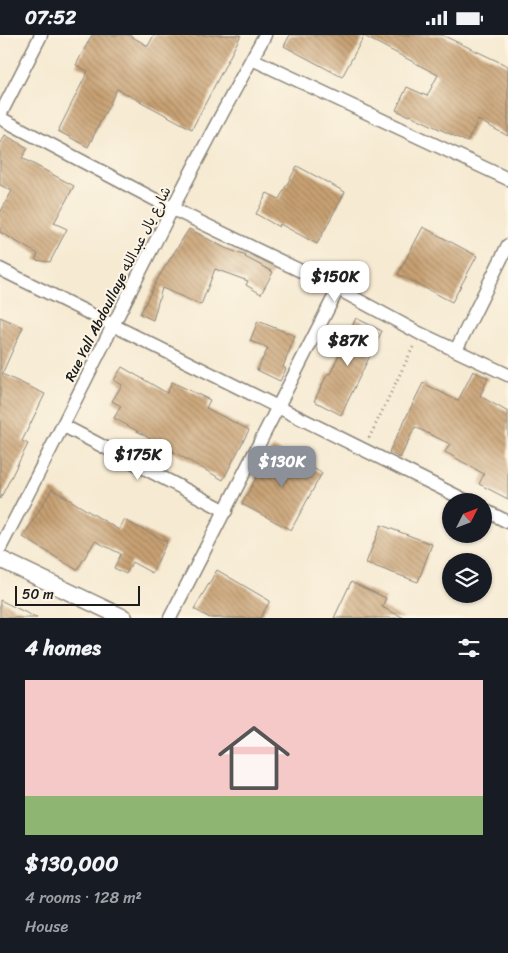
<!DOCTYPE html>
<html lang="en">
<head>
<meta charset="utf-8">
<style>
  :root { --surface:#171b24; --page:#242831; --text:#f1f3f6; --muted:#9ea1a6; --accent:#8c9099 }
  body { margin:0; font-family:Sriracha,"Playpen Sans Arabic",sans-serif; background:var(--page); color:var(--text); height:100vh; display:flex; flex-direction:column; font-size:19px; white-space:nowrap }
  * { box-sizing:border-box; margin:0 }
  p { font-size:16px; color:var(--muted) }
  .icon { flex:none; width:28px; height:28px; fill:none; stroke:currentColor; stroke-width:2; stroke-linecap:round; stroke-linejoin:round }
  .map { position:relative; height:583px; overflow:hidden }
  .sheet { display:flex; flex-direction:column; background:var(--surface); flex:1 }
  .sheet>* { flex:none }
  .needle { width:32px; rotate:48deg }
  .fabs { position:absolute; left:442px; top:458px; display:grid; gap:10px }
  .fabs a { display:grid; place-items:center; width:50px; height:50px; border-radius:50%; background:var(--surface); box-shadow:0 1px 4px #0004; font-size:25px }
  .scale { position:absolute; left:15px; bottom:12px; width:125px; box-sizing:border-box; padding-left:5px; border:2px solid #1c1c1c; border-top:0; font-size:14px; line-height:18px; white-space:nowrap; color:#1c1c1c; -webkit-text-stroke:4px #fcf5e5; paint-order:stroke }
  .price { position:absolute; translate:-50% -42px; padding:0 11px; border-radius:10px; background:#fff; color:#222; font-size:16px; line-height:32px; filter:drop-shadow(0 1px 2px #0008) }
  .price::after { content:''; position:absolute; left:50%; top:30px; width:15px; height:11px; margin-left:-8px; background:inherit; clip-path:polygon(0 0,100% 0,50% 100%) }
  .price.selected { background:var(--accent); color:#fff }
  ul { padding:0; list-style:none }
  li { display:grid; align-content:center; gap:10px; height:265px; padding:0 25px }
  li span { display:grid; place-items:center; height:155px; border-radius:0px; color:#555 }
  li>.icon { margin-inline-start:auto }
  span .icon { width:90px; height:90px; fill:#fffc; stroke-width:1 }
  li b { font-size:21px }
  h2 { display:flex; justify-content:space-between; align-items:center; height:60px; padding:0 25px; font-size:21px }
  .status { display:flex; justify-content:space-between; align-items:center; height:35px; padding:0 25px; background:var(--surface); direction:ltr }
  .status svg { height:14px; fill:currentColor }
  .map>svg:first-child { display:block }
  .building { fill:url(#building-back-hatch) }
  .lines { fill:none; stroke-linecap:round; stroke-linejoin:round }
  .minor-casing { stroke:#898377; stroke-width:15 }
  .tertiary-casing { stroke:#898377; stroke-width:19 }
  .path { stroke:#898377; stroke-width:3; stroke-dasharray:1 4; stroke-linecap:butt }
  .minor { stroke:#fff; stroke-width:12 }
  .tertiary { stroke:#fff; stroke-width:16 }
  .labels { text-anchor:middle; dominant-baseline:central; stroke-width:4; stroke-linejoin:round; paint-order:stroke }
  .street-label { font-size:14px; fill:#1c1c1c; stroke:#fcf5e5 }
</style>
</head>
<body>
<div class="status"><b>07:52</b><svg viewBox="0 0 49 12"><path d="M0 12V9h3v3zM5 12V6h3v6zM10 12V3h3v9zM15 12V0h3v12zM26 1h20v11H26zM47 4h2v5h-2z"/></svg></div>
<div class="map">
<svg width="508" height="583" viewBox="0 0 508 583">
  <defs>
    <pattern id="building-back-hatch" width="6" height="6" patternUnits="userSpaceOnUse" patternTransform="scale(1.25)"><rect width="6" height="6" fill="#c8a173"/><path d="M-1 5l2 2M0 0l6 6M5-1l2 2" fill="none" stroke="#a2825e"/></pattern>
  </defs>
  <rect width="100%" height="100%" fill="#fcf5e5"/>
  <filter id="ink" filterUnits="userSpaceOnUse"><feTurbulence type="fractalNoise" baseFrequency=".02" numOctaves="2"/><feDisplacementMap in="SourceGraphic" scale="10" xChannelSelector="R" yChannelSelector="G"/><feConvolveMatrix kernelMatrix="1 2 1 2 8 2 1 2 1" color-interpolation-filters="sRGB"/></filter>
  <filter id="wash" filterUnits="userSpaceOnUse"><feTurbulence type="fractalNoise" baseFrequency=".0096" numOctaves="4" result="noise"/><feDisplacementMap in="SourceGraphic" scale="20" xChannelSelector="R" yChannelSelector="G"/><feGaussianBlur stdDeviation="1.12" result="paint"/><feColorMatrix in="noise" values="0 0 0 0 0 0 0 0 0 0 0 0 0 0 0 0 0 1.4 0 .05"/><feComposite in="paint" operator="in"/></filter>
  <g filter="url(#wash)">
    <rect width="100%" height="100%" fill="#f6ead2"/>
    <g id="blocks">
      <g class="building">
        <polygon points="92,0 129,0 148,11 154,0 241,0 192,94 117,54 88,112 58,96 88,36 76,30"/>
        <polygon points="290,0 442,0 508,31 508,101 478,85 467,107 410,80 409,81 396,75 407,52 427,61 438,40 364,1 342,42 284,11"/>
        <polygon points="5,100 28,113 22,123 74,151 54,188 67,194 50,227 35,225 38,219 0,197 0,178 12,156 0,150 0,110"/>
        <polygon points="297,131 345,157 317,209 280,189 279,192 256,179 267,158 279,164"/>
        <polygon points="423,192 477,221 452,267 398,239"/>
        <polygon points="189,194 225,213 246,221 245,222 273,237 261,259 246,250 248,246 215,234 201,270 162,253 153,285 140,279 158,243"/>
        <polygon points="0,282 23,292 2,339 45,359 22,406 28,409 0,464"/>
        <polygon points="356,283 382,296 341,380 314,366 328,338 330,339"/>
        <polygon points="258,286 295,301 283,332 286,334 280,346 257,335 268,313 250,306"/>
        <polygon points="122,332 167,358 172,347 210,365 206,373 249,395 223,445 114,383 121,371 112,366 122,350 114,345"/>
        <polygon points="473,336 488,343 480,361 508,377 508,464 479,449 484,439 445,417 450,409 415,392 400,423 389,417 423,348 458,366"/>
        <polygon points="273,412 322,438 291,495 242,469"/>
        <polygon points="52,454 119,495 124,485 167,507 152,538 132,527 126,539 114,533 121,519 95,506 77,535 23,502"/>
        <polygon points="381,490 432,509 418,547 366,528"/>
        <polygon points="217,535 270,566 260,583 210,583 194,574"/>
        <polygon points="351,547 386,563 382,572 404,583 334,583"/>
        <polygon points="0,565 37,583 0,583"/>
      </g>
    </g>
  </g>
  <g filter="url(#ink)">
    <use href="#blocks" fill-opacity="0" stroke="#898377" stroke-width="1"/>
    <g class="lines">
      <defs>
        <g id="minor">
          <polyline points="252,24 508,144"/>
          <polyline points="0,80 41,0"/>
          <polyline points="0,83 173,174 338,254 419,298 508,340"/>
          <polyline points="0,234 467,466"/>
          <polyline points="456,315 508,210"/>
          <polyline points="64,391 226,476"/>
          <polyline points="484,475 508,487"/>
          <path d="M0,513c89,-171 171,-345 265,-513"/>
          <polyline points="170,583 338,254"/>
        </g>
        <polyline id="tertiary" points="0,524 124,583"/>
      </defs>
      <use href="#minor" class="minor-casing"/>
      <use href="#tertiary" class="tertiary-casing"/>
      <polyline class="path" points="369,403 414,310"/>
      <use href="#minor" class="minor"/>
      <use href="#tertiary" class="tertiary"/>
    </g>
  </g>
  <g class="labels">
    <g class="street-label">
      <text transform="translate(118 249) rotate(-63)">Rue Yall Abdoullaye شارع يال عبدالله</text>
    </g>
  </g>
</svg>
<div class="fabs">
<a><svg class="needle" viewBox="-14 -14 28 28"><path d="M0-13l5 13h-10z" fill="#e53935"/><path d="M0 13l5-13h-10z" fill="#9ea1a6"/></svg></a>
<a><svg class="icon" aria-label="layers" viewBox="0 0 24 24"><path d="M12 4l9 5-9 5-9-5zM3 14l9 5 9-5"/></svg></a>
</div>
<div class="scale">50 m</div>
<b class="price" style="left:335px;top:268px">$150K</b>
<b class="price" style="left:348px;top:332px">$87K</b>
<b class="price" style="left:138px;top:446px">$175K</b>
<b class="price selected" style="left:282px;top:453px">$130K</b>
</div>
<section class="sheet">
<h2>4 homes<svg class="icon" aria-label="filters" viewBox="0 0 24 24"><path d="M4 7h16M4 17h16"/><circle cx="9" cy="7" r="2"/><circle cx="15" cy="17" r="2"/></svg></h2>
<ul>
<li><span style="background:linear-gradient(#f6c9c9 75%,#8fb573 0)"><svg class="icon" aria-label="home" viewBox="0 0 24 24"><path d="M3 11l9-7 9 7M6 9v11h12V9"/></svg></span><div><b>$130,000</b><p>4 rooms · 128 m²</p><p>House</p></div></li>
</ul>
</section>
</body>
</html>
